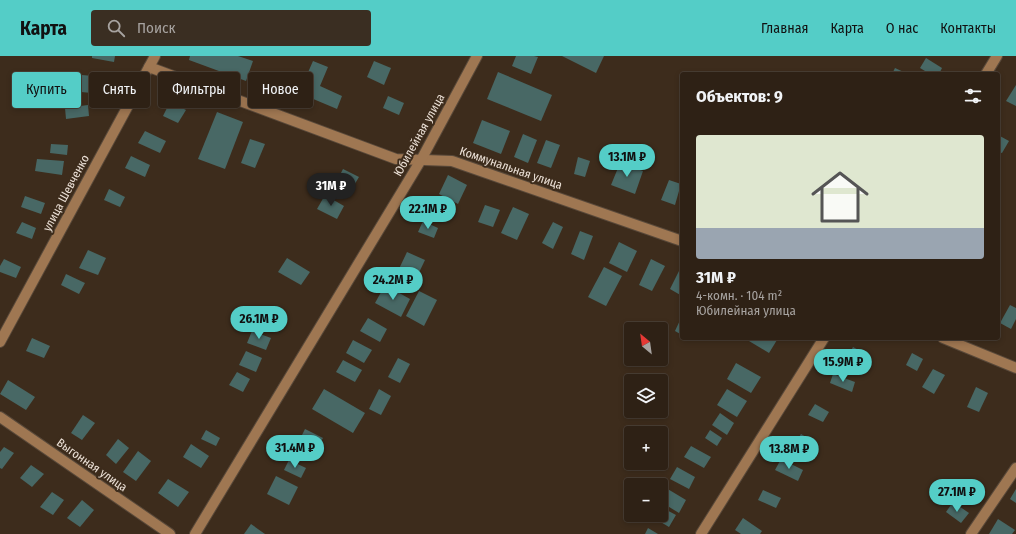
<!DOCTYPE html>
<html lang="ru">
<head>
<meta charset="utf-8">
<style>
  :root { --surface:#2e2115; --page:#3a2e22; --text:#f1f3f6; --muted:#a7a3a0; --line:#493e34; --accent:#54cdc7 }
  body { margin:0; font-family:"Fira Sans Condensed",sans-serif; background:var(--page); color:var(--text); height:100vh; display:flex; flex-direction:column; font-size:15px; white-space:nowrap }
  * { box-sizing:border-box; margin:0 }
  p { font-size:13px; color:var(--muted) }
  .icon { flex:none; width:22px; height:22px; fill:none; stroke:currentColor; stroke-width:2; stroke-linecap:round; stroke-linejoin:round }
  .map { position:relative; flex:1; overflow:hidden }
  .panel { position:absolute; left:680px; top:16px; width:320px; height:268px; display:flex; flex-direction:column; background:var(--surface); border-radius:4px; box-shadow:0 2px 6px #0003,0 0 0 1px var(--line) }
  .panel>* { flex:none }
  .guide { position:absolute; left:12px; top:16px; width:380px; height:36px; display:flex; gap:8px }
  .needle { width:26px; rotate:331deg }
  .fabs { position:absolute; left:624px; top:266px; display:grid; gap:8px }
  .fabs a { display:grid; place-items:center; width:44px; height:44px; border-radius:4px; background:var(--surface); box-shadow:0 2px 6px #0003,0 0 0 1px var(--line); font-size:20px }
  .price { position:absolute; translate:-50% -34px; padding:0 9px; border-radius:14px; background:var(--accent); color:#111; font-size:13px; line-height:26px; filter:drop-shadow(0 1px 2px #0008) }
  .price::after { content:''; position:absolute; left:50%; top:24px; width:12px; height:9px; margin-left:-6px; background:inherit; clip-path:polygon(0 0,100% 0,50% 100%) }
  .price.current { background:#222; color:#fff }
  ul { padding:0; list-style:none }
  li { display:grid; align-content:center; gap:8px; height:212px; padding:0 16px }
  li+li { border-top:1px solid var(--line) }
  li span { display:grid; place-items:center; height:124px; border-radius:4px; color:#555 }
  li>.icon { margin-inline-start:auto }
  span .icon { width:72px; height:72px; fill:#fffc; stroke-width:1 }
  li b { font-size:17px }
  h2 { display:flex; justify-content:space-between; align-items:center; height:48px; padding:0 16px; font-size:17px }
  .chip { padding:0 14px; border-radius:4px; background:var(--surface); box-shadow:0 2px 6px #0003,0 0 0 1px var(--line); font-size:14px; line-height:36px }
  .chip.current { background:var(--accent); color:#111 }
  header { display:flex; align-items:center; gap:24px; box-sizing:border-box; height:56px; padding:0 20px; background:var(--accent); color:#111 }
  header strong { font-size:19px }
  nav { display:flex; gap:22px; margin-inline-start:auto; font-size:14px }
  .search { width:280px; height:36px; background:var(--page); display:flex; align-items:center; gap:10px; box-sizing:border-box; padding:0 14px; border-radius:4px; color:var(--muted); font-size:15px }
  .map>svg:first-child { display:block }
  .building { fill:#486865 }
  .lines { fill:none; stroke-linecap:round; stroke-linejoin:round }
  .minor-casing { stroke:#59493a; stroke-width:12 }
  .minor { stroke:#9f7752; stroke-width:10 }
  .labels { text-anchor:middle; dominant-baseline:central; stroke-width:4; stroke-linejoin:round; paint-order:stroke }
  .street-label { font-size:12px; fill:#ece1d7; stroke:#3d2c1c }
</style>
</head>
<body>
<header>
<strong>Карта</strong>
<div class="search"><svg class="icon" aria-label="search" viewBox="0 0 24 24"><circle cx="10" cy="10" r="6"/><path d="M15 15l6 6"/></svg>Поиск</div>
<nav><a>Главная</a><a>Карта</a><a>О нас</a><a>Контакты</a></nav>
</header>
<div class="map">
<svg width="1016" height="478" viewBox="0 0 1016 478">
  <rect width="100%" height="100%" fill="#3d2c1c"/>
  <g class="building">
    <polygon points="92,0 115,0 114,6 92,2"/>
    <polygon points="190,0 238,0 253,5 246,25 189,4"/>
    <polygon points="516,0 534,0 538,1 531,18 512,10"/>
    <polygon points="562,0 604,0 596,17"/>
    <polygon points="926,2 942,12 939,18 930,18 920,12"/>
    <polygon points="313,5 328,11 320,30 342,40 337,53 299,37"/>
    <polygon points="374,5 391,12 384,29 367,21"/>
    <polygon points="895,12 908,18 892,18"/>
    <polygon points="498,16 552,39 541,65 487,43"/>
    <polygon points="82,19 105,21 103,38 81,36"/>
    <polygon points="1016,29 1016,50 1006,45"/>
    <polygon points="388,40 404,47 399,59 383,52"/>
    <polygon points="170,46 186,54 178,67 163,60"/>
    <polygon points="88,49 89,60 66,63 65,52"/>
    <polygon points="217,56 243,66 225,113 198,103"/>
    <polygon points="482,64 510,75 501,98 473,87"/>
    <polygon points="145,75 166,85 160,97 138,87"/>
    <polygon points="523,78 537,84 528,107 514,101"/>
    <polygon points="998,79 1009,85 1002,97 998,96"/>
    <polygon points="250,83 265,88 255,112 241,107"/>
    <polygon points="546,84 560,89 551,112 537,107"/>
    <polygon points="51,88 68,89 67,99 50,97"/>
    <polygon points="131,100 150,109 145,121 125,112"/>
    <polygon points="578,101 590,105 585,121 574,118"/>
    <polygon points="37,103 64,105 62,119 35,115"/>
    <polygon points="620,107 643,115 635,138 611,129"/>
    <polygon points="343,113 359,121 353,131 338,123"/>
    <polygon points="448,119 467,129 458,148 439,138"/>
    <polygon points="669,124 681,128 675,149 661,144"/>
    <polygon points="109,133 125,141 120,151 104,144"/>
    <polygon points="325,139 344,150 337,163 317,153"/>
    <polygon points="25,140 45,147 41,158 21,151"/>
    <polygon points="485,149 500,154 493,171 478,166"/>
    <polygon points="513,151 529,158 517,184 501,177"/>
    <polygon points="423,165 438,172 434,182 418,176"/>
    <polygon points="22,166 36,172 32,183 16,177"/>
    <polygon points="553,166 563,171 553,193 542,187"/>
    <polygon points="580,175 593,180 584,204 571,198"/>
    <polygon points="619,186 637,195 627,216 609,207"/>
    <polygon points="88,194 106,202 98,219 79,212"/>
    <polygon points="407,196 425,204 415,225 397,217"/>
    <polygon points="287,202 310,216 301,229 278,216"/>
    <polygon points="4,203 21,211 16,222 0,216 0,210"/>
    <polygon points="651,203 665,210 652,235 639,229"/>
    <polygon points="604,211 622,220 606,250 588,241"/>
    <polygon points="680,213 682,215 682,240 670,233"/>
    <polygon points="66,218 85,227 79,238 61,229"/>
    <polygon points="385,229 410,243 401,261 375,247"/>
    <polygon points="419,235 437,244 424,270 406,260"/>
    <polygon points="1010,249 1016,252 1016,263 1011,273 1000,267"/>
    <polygon points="267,250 283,259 277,270 260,262"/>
    <polygon points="682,260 682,279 675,275"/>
    <polygon points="368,262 387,273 380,286 360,275"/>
    <polygon points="252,275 271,282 266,294 247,287"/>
    <polygon points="32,282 50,290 44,302 26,295"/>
    <polygon points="751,282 775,282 777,284 769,297 749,285"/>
    <polygon points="353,284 372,294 364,307 346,297"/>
    <polygon points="853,291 866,298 863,305 849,298"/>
    <polygon points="246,295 262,302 256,316 239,309"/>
    <polygon points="912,297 923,303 917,315 906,309"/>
    <polygon points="398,302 410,308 400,327 388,321"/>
    <polygon points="343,304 362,314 355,326 336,316"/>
    <polygon points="736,307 761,321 751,337 727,323"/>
    <polygon points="933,313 945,319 934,338 922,331"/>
    <polygon points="237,316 250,323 243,336 229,329"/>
    <polygon points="833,318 855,326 852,336 830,327"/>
    <polygon points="8,324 35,341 26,354 0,338"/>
    <polygon points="976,331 988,337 979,356 967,351"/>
    <polygon points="324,333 365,357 353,377 312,353"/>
    <polygon points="379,333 391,340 381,359 369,353"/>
    <polygon points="727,333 747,345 737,361 717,349"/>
    <polygon points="815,348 829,356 823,366 808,359"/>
    <polygon points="720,357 734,367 727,379 712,369"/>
    <polygon points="83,359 95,367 82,384 71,377"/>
    <polygon points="305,373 323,382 316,394 299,385"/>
    <polygon points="206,374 220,382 216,390 201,383"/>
    <polygon points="710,374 722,382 717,390 705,382"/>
    <polygon points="801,378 817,387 810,399 793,390"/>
    <polygon points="118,383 129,392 116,408 106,399"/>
    <polygon points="191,388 209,400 201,412 183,401"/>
    <polygon points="691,390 711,401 704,412 684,401"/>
    <polygon points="4,391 14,397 2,413 0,412 0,396"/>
    <polygon points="138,395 151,405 136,425 123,416"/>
    <polygon points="781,403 803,414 798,425 775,414"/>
    <polygon points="289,404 306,412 301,422 284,414"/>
    <polygon points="31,409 44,418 32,431 20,422"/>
    <polygon points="677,411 695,421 689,433 670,423"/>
    <polygon points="276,420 298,431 289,449 267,438"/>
    <polygon points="168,423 189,436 178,451 158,437"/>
    <polygon points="666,432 686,444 679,457 661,446 661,440"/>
    <polygon points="1016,433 1016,447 1010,443"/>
    <polygon points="763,434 781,442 776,452 758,444"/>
    <polygon points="52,436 64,444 53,459 40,451"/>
    <polygon points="82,444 94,454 80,471 67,462"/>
    <polygon points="953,446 969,457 961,467 946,456"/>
    <polygon points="661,451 676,459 669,471 649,459 661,459"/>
    <polygon points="743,462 762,475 760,478 741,478 735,474"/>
    <polygon points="998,463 1015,474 1012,478 989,478"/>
    <polygon points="251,468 265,478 244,478"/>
    <polygon points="648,472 658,478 645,478"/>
  </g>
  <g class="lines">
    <defs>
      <g id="minor">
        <polyline points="149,11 396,103 452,105 682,185"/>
        <polyline points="986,18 997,0"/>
        <polyline points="943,282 1016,312"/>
        <polyline points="0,286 155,0"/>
        <polyline points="0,361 170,478"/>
        <polyline points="195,478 421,104 477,0"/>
        <polyline points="701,478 824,282"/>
        <polyline points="971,478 1016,412"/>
      </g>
    </defs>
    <use href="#minor" class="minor-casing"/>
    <use href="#minor" class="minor"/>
  </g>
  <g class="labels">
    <g class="street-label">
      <text transform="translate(419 79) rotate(-61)">Юбилейная улица</text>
      <text transform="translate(511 112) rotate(19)">Коммунальная улица</text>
      <text transform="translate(66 137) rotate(-62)">улица Шевченко</text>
      <text transform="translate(92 409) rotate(35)">Выгонная улица</text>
    </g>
  </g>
</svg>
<div class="fabs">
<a><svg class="needle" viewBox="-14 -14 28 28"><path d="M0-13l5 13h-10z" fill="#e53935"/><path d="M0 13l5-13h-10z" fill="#a7a3a0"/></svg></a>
<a><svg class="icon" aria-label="layers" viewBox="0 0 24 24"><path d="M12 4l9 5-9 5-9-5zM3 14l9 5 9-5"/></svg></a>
<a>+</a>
<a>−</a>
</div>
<b class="price" style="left:627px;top:122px">13.1M ₽</b>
<b class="price current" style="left:331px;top:151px">31M ₽</b>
<b class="price" style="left:428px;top:174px">22.1M ₽</b>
<b class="price" style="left:393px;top:245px">24.2M ₽</b>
<b class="price" style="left:259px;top:284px">26.1M ₽</b>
<b class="price" style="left:843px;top:327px">15.9M ₽</b>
<b class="price" style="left:295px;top:413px">31.4M ₽</b>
<b class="price" style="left:789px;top:414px">13.8M ₽</b>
<b class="price" style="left:957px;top:457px">27.1M ₽</b>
<div class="guide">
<a class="chip current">Купить</a>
<a class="chip">Снять</a>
<a class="chip">Фильтры</a>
<a class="chip">Новое</a>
</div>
<section class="panel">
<h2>Объектов: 9<svg class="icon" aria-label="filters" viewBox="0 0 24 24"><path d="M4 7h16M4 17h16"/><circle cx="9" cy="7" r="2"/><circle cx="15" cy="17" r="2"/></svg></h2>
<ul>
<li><span style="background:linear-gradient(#dfe7d0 75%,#9aa5b1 0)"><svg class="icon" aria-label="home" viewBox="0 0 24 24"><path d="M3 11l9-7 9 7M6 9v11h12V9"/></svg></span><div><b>31M ₽</b><p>4-комн. · 104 m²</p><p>Юбилейная улица</p></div></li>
</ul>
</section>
</div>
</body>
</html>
